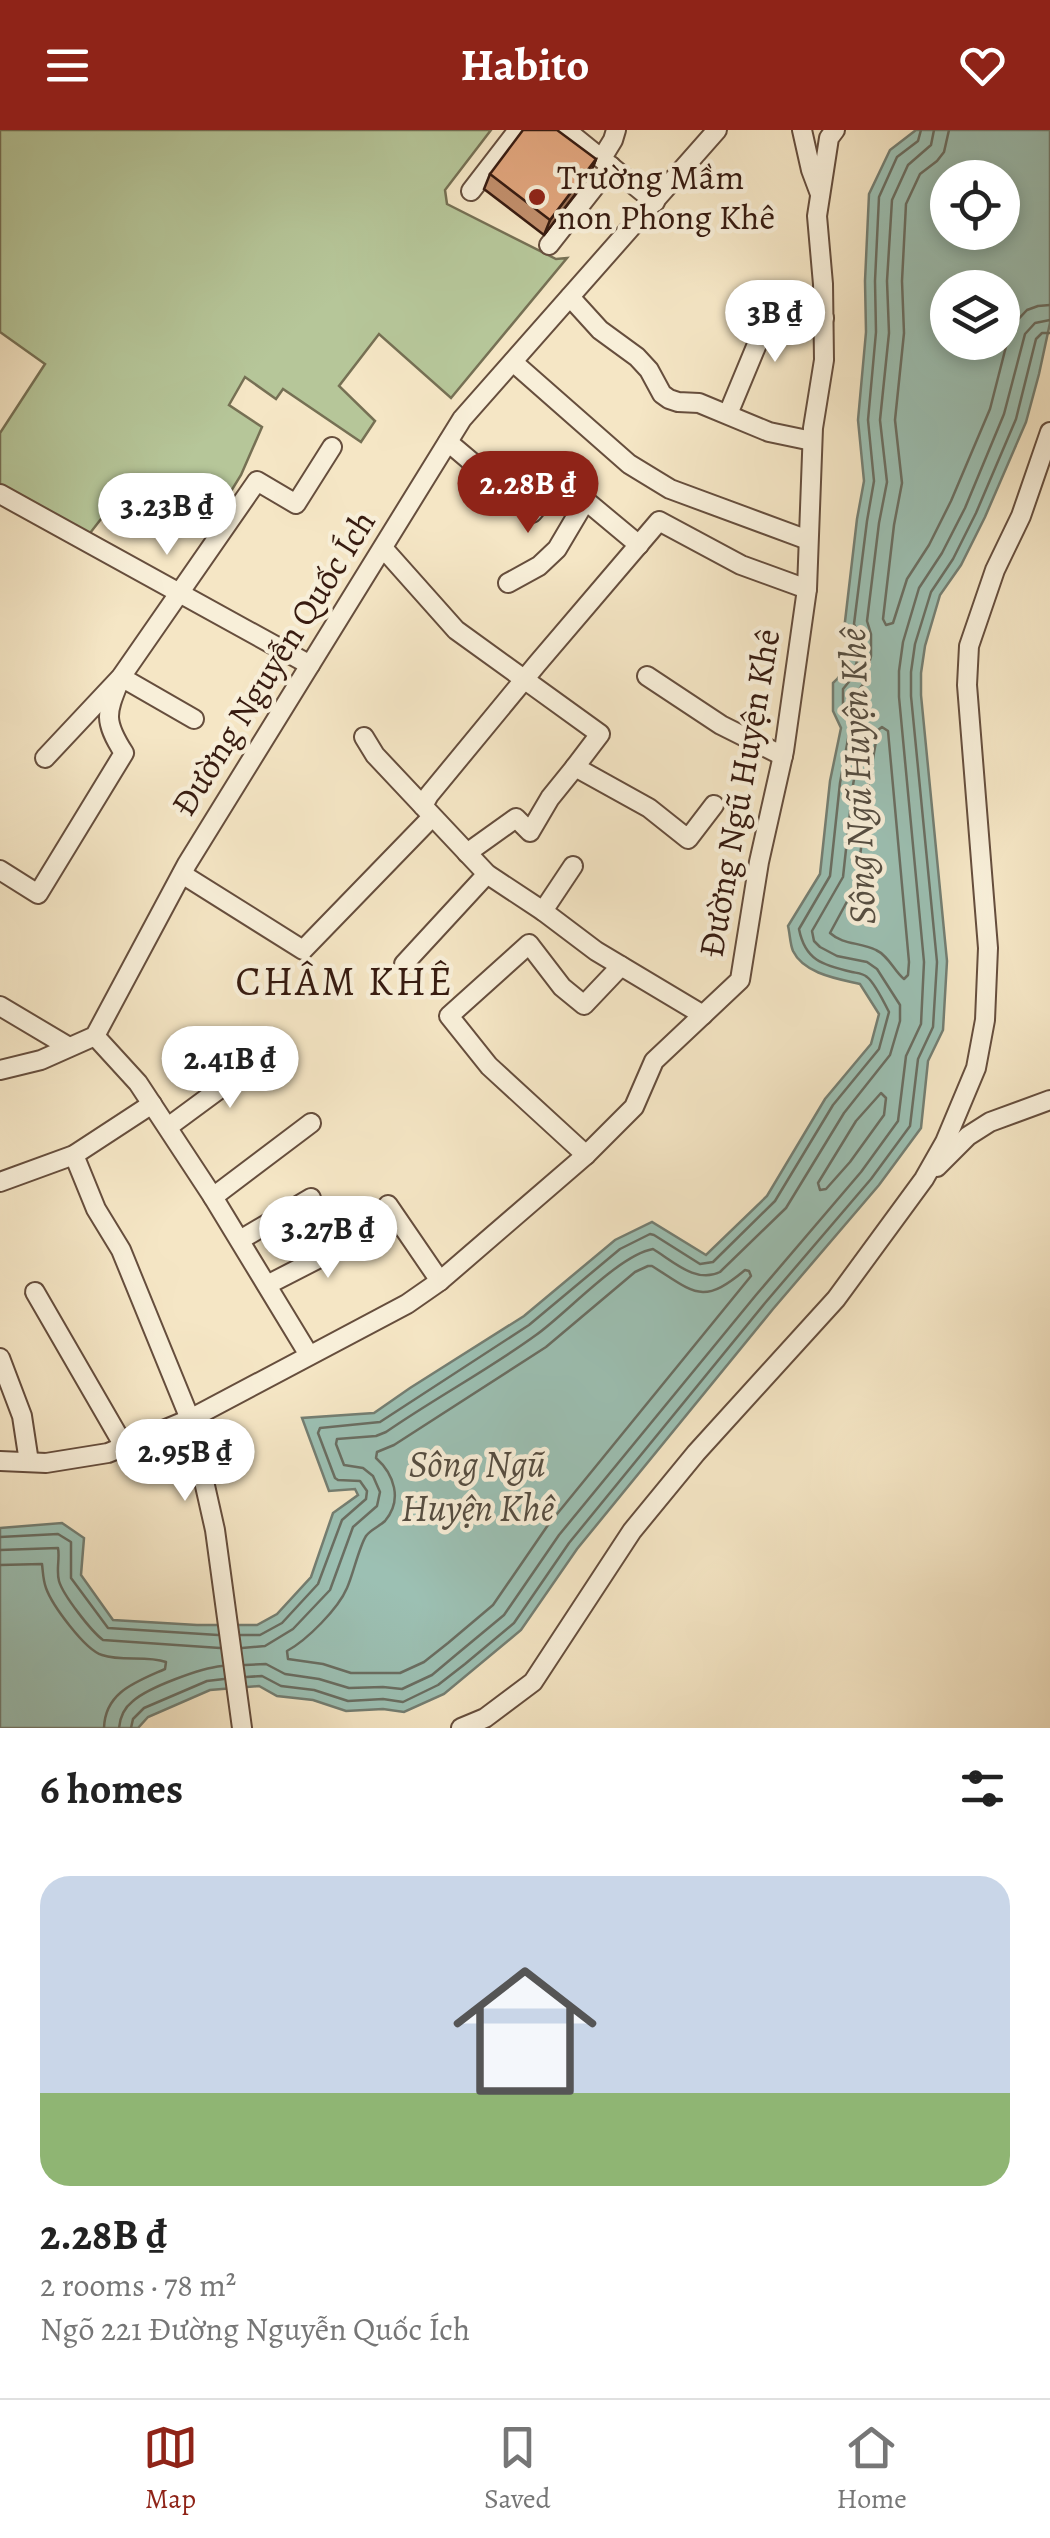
<!DOCTYPE html>
<html lang="en">
<head>
<meta charset="utf-8">
<style>
  :root { --surface:#fff; --page:#f6f6f6; --text:#222; --muted:#767676; --line:#e0e0e0; --accent:#8f2418 }
  body { margin:0; font-family:Alegreya,serif; background:var(--page); color:var(--text); height:100vh; display:flex; flex-direction:column; font-size:38px; white-space:nowrap }
  * { box-sizing:border-box; margin:0 }
  p { font-size:32px; color:var(--muted) }
  .icon { flex:none; width:55px; height:55px; fill:none; stroke:currentColor; stroke-width:2; stroke-linecap:round; stroke-linejoin:round }
  .map { position:relative; height:1598px; overflow:hidden }
  .drawer { display:flex; flex-direction:column; background:var(--surface); flex:1 }
  .drawer>* { flex:none }
  .buttons { position:absolute; left:930px; top:30px; display:grid; gap:20px }
  .buttons a { display:grid; place-items:center; width:90px; height:90px; border-radius:50%; background:var(--surface); box-shadow:0 5px 15px #0003; font-size:50px }
  .price { position:absolute; translate:-50% -85px; padding:0 22px; border-radius:35px; background:#fff; color:#222; font-size:32px; line-height:65px; filter:drop-shadow(0 2px 5px #0008) }
  .price::after { content:''; position:absolute; left:50%; top:60px; width:30px; height:22px; margin-left:-15px; background:inherit; clip-path:polygon(0 0,100% 0,50% 100%) }
  .price.on { background:var(--accent); color:#fff }
  ul { padding:0; list-style:none }
  li { display:grid; align-content:center; gap:20px; height:530px; padding:0 40px }
  li+li { border-top:2px solid var(--line) }
  li span { display:grid; place-items:center; height:310px; border-radius:30px; color:#555 }
  li>.icon { margin-inline-start:auto }
  span .icon { width:180px; height:180px; fill:#fffc; stroke-width:1 }
  li b { font-size:42px }
  h2 { display:flex; justify-content:space-between; align-items:center; height:120px; padding:0 40px; font-size:42px }
  header { display:flex; justify-content:space-between; align-items:center; height:130px; padding:0 40px; background:var(--accent); color:#fff; font-size:45px; font-weight:600 }
  .tabs { display:flex; justify-content:space-around; align-items:center; height:140px; border-top:2px solid var(--line); background:var(--surface); font-size:28px; color:var(--muted) }
  .tabs a { display:grid; justify-items:center; gap:5px }
  .tabs .on { color:var(--accent) }
  .map>svg:first-child { display:block }
  .green { fill:#b6c699; stroke:#767054; stroke-width:2.5 }
  .water { fill:#9cc0b3; stroke:#747e72; stroke-width:2.5; fill-rule:evenodd }
  .lines { fill:none; stroke-linecap:round; stroke-linejoin:round }
  .shore { stroke:#6a6e62; stroke-width:2.5 }
  .minor-casing { stroke:#664e3d; stroke-width:22 }
  .minor { stroke:#f8efd9; stroke-width:18 }
  .wall { fill:#c28f6c; stroke:#371b10; stroke-width:2.5 }
  .shaded-wall { fill:#9e7458; stroke:#371b10; stroke-width:2.5 }
  .building { fill:#e2a67e; stroke:#371b10; stroke-width:2.5 }
  .poi-dot { fill:#8f2418; stroke:#f8efd9; stroke-width:4 }
  .labels { text-anchor:middle; dominant-baseline:central; stroke-width:9; stroke-linejoin:round; paint-order:stroke }
  .poi-label { font-size:35px; fill:#371b10; stroke:#f8efd9; text-anchor:start }
  .street-label { font-size:35px; fill:#371b10; stroke:#f8efd9 }
  .water-label { font-size:38px; font-style:italic; fill:#554d41; stroke:#f8efd9 }
  .quarter-label { font-size:40px; letter-spacing:2.5px; fill:#371b10; stroke:#f8efd9 }
</style>
</head>
<body>
<header><svg class="icon" aria-label="menu" viewBox="0 0 24 24"><path d="M4 6h16M4 12h16M4 18h16"/></svg>Habito<svg class="icon" aria-label="heart" viewBox="0 0 24 24"><path d="M12 20l-8-8c-3-5 5-10 8-4 3-6 11-1 8 4z"/></svg></header>
<div class="map">
<svg width="1050" height="1598" viewBox="0 0 1050 1598">
  <rect width="100%" height="100%" fill="#f5e6c5"/>
  <filter id="stains"><feTurbulence type="fractalNoise" baseFrequency=".002" numOctaves="4"/><feColorMatrix values="0 0 0 0 .2 0 0 0 0 .09 0 0 0 0 .02 0 0 0 .5 -.17"/></filter>
  <radialGradient id="worn" r=".72"><stop offset=".6" stop-color="#630" stop-opacity="0"/><stop offset="1" stop-color="#630" stop-opacity=".3"/></radialGradient>
  <polygon class="green" points="0,0 491,0 445,60 447,74 556,129 567,128 451,268 379,204 339,256 375,291 361,312 283,259 276,269 245,247 229,275 262,297 241,345 217,384 172,362 163,381 122,362 87,407 0,360 0,303 45,234 0,202"/>
  <path class="water" d="M916,0h134v193l-11,51 -13,48 -41,95 -24,48 -21,30 -15,51 -4,27v22l26,266 -4,69 -15,31 -7,67 -42,57 -106,124 -196,240 -56,81 -77,64 -40,18 -21,-3 -37,2 -33,-11 -36,-4 -18,-10 -49,4 -62,27 -10,11h-138v-200l62,-5 22,15 -3,37 32,45 84,5h60l20,-11 34,-37 22,-64 25,-18 -3,-6 -26,2 -27,-73 72,-5 36,-25 114,-72 91,-76 37,-18 54,33 61,-59 58,-97 46,-55 8,-30 -19,-30c-21,-5 -56,-10 -67,-33 -3,-7 -3,-17 -5,-25l32,-52 10,-93 11,-53 -8,-17v-28c15,-13 16,-29 15,-48l-4,-5 13,-111 7,-38 -6,-61 8,-88 -1,-51 4,-87 21,-44zM948,48h54v54h-54zM948,158h54v54h-54z"/>
  <g class="lines">
    <g class="shore">
      <polyline points="949,0 944,22 937,31 920,44 906,74 902,151 904,203 895,290 902,353 894,395 883,489 886,495 893,493 907,449 929,415 951,371 990,279 1011,197 1027,180 1038,176 1050,175"/>
      <path d="M882,597l6,4 21,231 -1,13 -4,4c-10,-8 -15,-23 -28,-29 -16,-8 -33,-5 -46,-17l27,-50 11,-96 10,-57z"/>
      <polygon points="881,963 886,968 884,985 850,1032 826,1059 820,1060 818,1053 856,991"/>
      <path d="M648,1136h4c43,27 50,40 93,4l4,1 2,5 -203,249 -55,80 -45,38 -24,19 -24,11h-49l-28,-9 -35,-5 -1,-8c20,-11 51,-42 60,-63 6,-13 12,-41 19,-52 4,-6 14,-10 19,-15 18,-21 9,-47 -9,-63l1,-6 17,-7 152,-98 89,-75z"/>
      <polyline points="0,1407 58,1404 71,1412 71,1448 108,1498 218,1505"/>
      <path d="M0,1420l58,-2c2,10 -2,22 1,33 4,14 32,50 44,59l117,8"/>
      <path d="M0,1435l42,-1c1,8 1,16 4,24 6,17 39,62 56,67 20,7 44,0 64,7l-1,7c-29,13 -60,23 -61,59"/>
      <path d="M241,1505h19l22,-12 36,-39 24,-64 24,-21 1,-8 -7,-10 -22,-1 -3,-2 -17,-45 2,-5 60,-6 149,-97 91,-76 30,-15 4,1 46,29 13,-2 62,-61 58,-96 46,-56 10,-37c-4,-8 -15,-30 -22,-35 -4,-4 -11,-4 -15,-5 -30,-7 -47,-12 -53,-43l31,-53 10,-93 10,-55 -7,-20v-19l9,-11 7,-24 -1,-21 -4,-9 13,-103 7,-40 -6,-61 8,-88 -1,-51 4,-84 18,-40 21,-16 3,-11"/>
      <path d="M242,1518l23,-2 28,-17 37,-39 23,-63 24,-21 3,-14 -7,-16 -10,-8 -19,-3 -8,-21 1,-5 39,-3 10,-4c49,-34 102,-62 150,-97 31,-22 83,-80 117,-86 20,12 43,35 67,23l66,-64 58,-95 46,-58 10,-34v-16l-23,-36 -10,-7 -30,-6 -17,-9 -6,-6 -2,-10 31,-54 10,-92 10,-56 -8,-23v-11l9,-12 7,-27v-22l-4,-13 12,-98 8,-41 -7,-62 9,-87 -2,-52 5,-81 16,-35 23,-20 3,-15"/>
      <polyline points="245,1535 266,1534 285,1544 319,1549 349,1558 383,1557 402,1559 432,1545 457,1524 504,1485 559,1405 756,1165 861,1042 898,991 906,926 921,894 924,832 899,567 899,541 903,512 919,458 942,423 965,378 1004,284 1025,204 1035,193 1050,190"/>
      <polyline points="246,1547 262,1546 281,1556 314,1560 348,1571 383,1569 403,1572 438,1555 465,1534 514,1493 569,1413 765,1173 871,1049 910,996 918,929 933,897 937,832 911,566 911,542 915,514 931,462 953,429 976,383 1016,289 1036,209 1042,203 1050,203"/>
      <path d="M119,1598c1,-12 5,-20 14,-27 16,-14 68,-33 89,-35"/>
      <polyline points="131,1598 133,1589 144,1578 207,1551 224,1549"/>
    </g>
    <defs>
      <g id="minor">
        <polyline points="566,0 655,72"/>
        <polyline points="802,0 811,40 820,64"/>
        <polyline points="602,28 613,10 616,0"/>
        <polyline points="471,61 518,0"/>
        <polyline points="549,115 611,36"/>
        <polyline points="570,167 600,200 637,227 649,240 662,264 669,269 678,272 699,273 769,302 812,311"/>
        <polyline points="513,232 629,334 670,359 808,410"/>
        <polyline points="728,284 760,207 772,188 782,182 824,188"/>
        <polyline points="448,312 532,383 561,350 639,415"/>
        <polyline points="0,364 310,535"/>
        <polyline points="383,418 456,500 600,604 575,637 649,678 688,709 714,675"/>
        <polyline points="508,453 539,436 557,419 586,370"/>
        <polyline points="647,546 721,595 783,626"/>
        <polyline points="364,607 375,625 423,676"/>
        <polyline points="45,628 121,547 257,351 296,374 332,317"/>
        <polyline points="467,723 516,688 530,702 550,668 575,637"/>
        <path d="M0,740l38,24 86,-141c-22,-34 -17,-41 -3,-76l73,42"/>
        <polyline points="182,744 303,820 432,687"/>
        <polyline points="543,781 573,736"/>
        <polyline points="404,834 487,744"/>
        <polyline points="0,876 69,917"/>
        <polyline points="703,885 596,821 543,781 487,744 423,676 429,665 537,534 659,391 741,435 807,459"/>
        <polyline points="95,906 138,953 213,1067 309,1225"/>
        <polyline points="0,940 41,930 95,906 187,734 462,289 717,0"/>
        <polyline points="168,997 263,927"/>
        <polyline points="74,1025 96,1079 121,1120 190,1289 215,1400 242,1598"/>
        <polyline points="586,1025 489,936 449,886 529,814 562,857 584,875 621,836"/>
        <polyline points="937,1037 968,1006 990,992 1050,970"/>
        <polyline points="0,1052 74,1025 152,974"/>
        <polyline points="213,1067 311,993"/>
        <polyline points="388,1075 440,1151"/>
        <polyline points="240,1110 311,1068"/>
        <polyline points="267,1155 341,1117 360,1103"/>
        <polyline points="35,1162 124,1316"/>
        <polyline points="0,1228 22,1286 29,1332"/>
        <polyline points="0,1331 46,1333 108,1323 190,1289 407,1174 440,1151 586,1025 634,977 654,931 740,850 759,732 784,621 807,459 813,298 824,230 823,154 817,86 829,8 835,0"/>
        <polyline points="461,1598 485,1588 533,1552 632,1401 696,1323 836,1169 924,1049 945,1012 976,938 985,890 988,818 967,555 969,516 995,440 1021,386 1050,302"/>
      </g>
    </defs>
    <use href="#minor" class="minor-casing"/>
    <use href="#minor" class="minor"/>
  </g>
  <polygon class="wall" points="596,29 590,45 544,105 484,59 490,44"/>
  <polygon class="shaded-wall" points="596,29 590,45 544,105 550,90"/>
  <polygon class="building" points="523,0 557,0 596,29 550,90 490,44"/>
  <circle class="poi-dot" cx="537" cy="67" r="10"/>
  <g class="labels">
    <g class="poi-label">
      <text x="557" y="47">Trường Mầm<tspan x="557" dy="40">non Phong Khê</tspan></text>
    </g>
    <g class="street-label">
      <text transform="translate(273 533) rotate(-58)">Đường Nguyễn Quốc Ích</text>
      <text transform="translate(739 663) rotate(-80)">Đường Ngũ Huyện Khê</text>
    </g>
    <g class="water-label">
      <text transform="translate(857 647) rotate(-92)">Sông Ngũ Huyện Khê</text>
      <text x="477" y="1334">Sông Ngũ<tspan x="477" dy="44">Huyện Khê</tspan></text>
    </g>
    <g class="quarter-label">
      <text x="345" y="851">CHÂM KHÊ</text>
    </g>
  </g>
  <rect width="100%" height="100%" filter="url(#stains)"/>
  <rect width="100%" height="100%" fill="url(#worn)"/>
</svg>
<div class="buttons">
<a><svg class="icon" aria-label="locate" viewBox="0 0 24 24"><circle cx="12" cy="12" r="6"/><path d="M12 2v4M12 18v4M2 12h4M18 12h4"/></svg></a>
<a><svg class="icon" aria-label="layers" viewBox="0 0 24 24"><path d="M12 4l9 5-9 5-9-5zM3 14l9 5 9-5"/></svg></a>
</div>
<b class="price" style="left:775px;top:235px">3B ₫</b>
<b class="price on" style="left:528px;top:406px">2.28B ₫</b>
<b class="price" style="left:167px;top:428px">3.23B ₫</b>
<b class="price" style="left:230px;top:981px">2.41B ₫</b>
<b class="price" style="left:328px;top:1151px">3.27B ₫</b>
<b class="price" style="left:185px;top:1374px">2.95B ₫</b>
</div>
<section class="drawer">
<h2>6 homes<svg class="icon" aria-label="filters" viewBox="0 0 24 24"><path d="M4 7h16M4 17h16"/><circle cx="9" cy="7" r="2"/><circle cx="15" cy="17" r="2"/></svg></h2>
<ul>
<li><span style="background:linear-gradient(#c9d6e8 70%,#8fb573 0)"><svg class="icon" aria-label="home" viewBox="0 0 24 24"><path d="M3 11l9-7 9 7M6 9v11h12V9"/></svg></span><div><b>2.28B ₫</b><p>2 rooms · 78 m²</p><p>Ngõ 221 Đường Nguyễn Quốc Ích</p></div></li>
</ul>
</section>
<nav class="tabs">
<a class="on"><svg class="icon" aria-label="map" viewBox="0 0 24 24"><path d="M3 6l6-2 6 2 6-2v14l-6 2-6-2-6 2zM9 4v14M15 6v14"/></svg>Map</a>
<a><svg class="icon" aria-label="saved" viewBox="0 0 24 24"><path d="M7 4h10v16l-5-4-5 4z"/></svg>Saved</a>
<a><svg class="icon" aria-label="home" viewBox="0 0 24 24"><path d="M3 11l9-7 9 7M6 9v11h12V9"/></svg>Home</a>
</nav>
</body>
</html>
